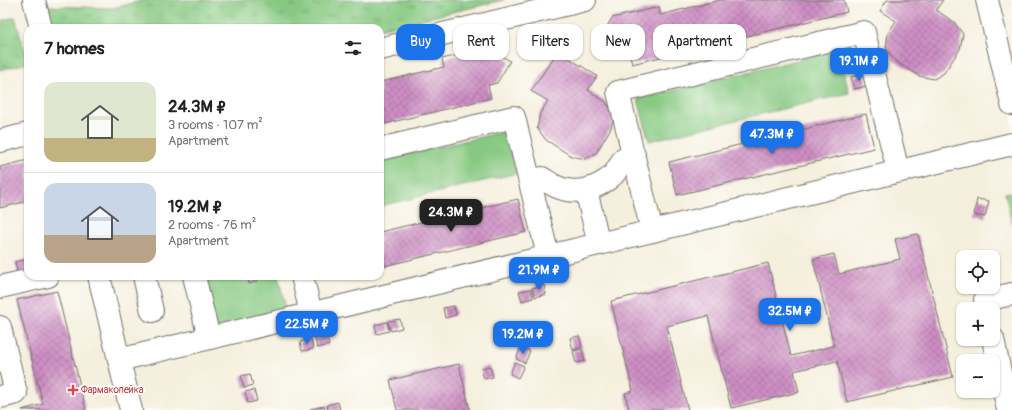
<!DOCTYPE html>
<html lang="en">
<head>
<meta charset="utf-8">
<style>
  :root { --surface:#fff; --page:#f2f2f2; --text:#222; --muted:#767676; --line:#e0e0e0; --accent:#1a73e8 }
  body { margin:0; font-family:Pangolin,sans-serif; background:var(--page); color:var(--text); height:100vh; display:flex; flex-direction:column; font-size:15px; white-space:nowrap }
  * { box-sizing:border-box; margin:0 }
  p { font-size:13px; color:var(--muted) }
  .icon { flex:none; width:22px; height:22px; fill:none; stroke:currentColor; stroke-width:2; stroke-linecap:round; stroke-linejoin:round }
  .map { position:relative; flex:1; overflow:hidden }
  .sheet { position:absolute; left:24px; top:24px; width:360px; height:256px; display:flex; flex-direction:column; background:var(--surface); border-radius:12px; box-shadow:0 1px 3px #0004 }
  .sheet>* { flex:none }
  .guide { position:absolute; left:396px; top:24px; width:380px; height:36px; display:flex; gap:8px }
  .controls { position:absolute; left:956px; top:250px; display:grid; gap:8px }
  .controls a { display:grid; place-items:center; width:44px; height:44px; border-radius:8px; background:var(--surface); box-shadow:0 1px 3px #0004; font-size:20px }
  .price { position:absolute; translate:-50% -34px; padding:0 9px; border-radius:8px; background:var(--accent); color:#fff; font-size:13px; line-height:26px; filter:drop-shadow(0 1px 2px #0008) }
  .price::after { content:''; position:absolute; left:50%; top:24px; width:12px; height:9px; margin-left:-6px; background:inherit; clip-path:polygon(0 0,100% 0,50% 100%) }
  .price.active { background:#222; color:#fff }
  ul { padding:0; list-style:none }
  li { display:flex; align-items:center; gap:12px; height:100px; padding:0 20px }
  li+li { border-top:1px solid var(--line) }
  li span { display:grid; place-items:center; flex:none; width:112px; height:80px; border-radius:12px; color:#555 }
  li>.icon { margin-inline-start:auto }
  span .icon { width:48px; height:48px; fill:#fffc; stroke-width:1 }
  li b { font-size:17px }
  h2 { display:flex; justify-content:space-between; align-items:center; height:48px; padding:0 20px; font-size:17px }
  .chip { padding:0 14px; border-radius:12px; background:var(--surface); box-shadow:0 1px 3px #0004; font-size:14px; line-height:36px }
  .chip.active { background:var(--accent); color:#fff }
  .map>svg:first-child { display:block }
  .grass { fill:url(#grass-tufts); stroke:#597a56 }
  .park { fill:#87c982; stroke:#597a56 }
  .building { fill:url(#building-cross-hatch) }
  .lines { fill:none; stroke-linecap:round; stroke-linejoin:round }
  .minor-casing { stroke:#727069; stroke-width:24 }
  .minor { stroke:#fff; stroke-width:22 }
  .health-dot { fill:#e0444e; stroke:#fdfcf7; stroke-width:1.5 }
  .labels { text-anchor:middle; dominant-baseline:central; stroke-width:4; stroke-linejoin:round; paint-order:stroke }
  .health-label { font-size:10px; fill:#be3a42; stroke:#fdfcf7; text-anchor:start }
</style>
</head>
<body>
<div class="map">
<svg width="1012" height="410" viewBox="0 0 1012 410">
  <defs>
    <pattern id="grass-tufts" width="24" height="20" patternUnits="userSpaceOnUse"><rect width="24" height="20" fill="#87c982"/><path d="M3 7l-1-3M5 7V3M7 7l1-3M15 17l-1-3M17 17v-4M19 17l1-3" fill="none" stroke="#6fa36b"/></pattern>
    <pattern id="building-cross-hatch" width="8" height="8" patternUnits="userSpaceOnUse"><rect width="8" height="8" fill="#ce8ec4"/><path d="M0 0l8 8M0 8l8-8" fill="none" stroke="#a7749f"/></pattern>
  </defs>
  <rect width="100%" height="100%" fill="#fdfcf7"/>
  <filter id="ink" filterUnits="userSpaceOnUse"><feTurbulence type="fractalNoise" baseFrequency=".025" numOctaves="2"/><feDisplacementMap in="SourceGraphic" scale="8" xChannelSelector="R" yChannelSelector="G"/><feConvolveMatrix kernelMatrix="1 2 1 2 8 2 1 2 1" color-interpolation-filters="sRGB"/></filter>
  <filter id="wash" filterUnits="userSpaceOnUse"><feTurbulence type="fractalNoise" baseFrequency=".012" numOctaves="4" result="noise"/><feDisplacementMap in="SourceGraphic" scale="16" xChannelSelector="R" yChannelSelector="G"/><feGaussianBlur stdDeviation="0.9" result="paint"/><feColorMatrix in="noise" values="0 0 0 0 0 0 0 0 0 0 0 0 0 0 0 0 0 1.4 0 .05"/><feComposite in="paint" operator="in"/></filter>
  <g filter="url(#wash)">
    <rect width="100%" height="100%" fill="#f5efdd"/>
    <g class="grass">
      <polygon points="145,0 504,0 380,29 380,28 51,28 46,6 113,8"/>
      <polygon points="15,17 28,63 0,70 0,21"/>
    </g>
    <g class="park">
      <polygon points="839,50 849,93 649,141 638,99"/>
      <polygon points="506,131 517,173 380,206 380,161"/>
      <polygon points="1012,192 1012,224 1005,193"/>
      <polygon points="202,276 278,276 287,313 215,331"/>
    </g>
    <g id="blocks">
      <g class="building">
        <polygon points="720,0 844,0 847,12 632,64 629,51 621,53 599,40 612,18 659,7 660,15"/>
        <polygon points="887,0 943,0 936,10 954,22 963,34 960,49 944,73 934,79 919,76 894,60 886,48 888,33 896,21 880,11"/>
        <polygon points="488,48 510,61 497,83 488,85 491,98 380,125 380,82 444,67 442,59"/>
        <polygon points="558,51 597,76 588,90 606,102 614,114 611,128 596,153 585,159 571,156 546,140 537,128 540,113 548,101 531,91"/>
        <polygon points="864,74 867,86 854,89 851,77"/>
        <polygon points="866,114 874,148 677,195 669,162"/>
        <polygon points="28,160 28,201 0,208 0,167"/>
        <polygon points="518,199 526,232 380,267 380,232"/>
        <polygon points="977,199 989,201 985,217 974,215"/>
        <polygon points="918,234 953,377 847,402 837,361 794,371 799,392 731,408 708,316 667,326 688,410 629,410 625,393 633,391 611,301 768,263 791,356 834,346 813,259 834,254 839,274 872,266 900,259 895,239"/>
        <polygon points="27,259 28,272 18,275 15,262"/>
        <polygon points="257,276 258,281 249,284 248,278"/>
        <polygon points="544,285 546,294 535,297 532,288"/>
        <polygon points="531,289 533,298 522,301 519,291"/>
        <polygon points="57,291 86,410 22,410 43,404 17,300"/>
        <polygon points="454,306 456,315 445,318 443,308"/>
        <polygon points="400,319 402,328 391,331 388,321"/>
        <polygon points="387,322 389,331 377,334 375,325"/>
        <polygon points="326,336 329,345 317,348 315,338"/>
        <polygon points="579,336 582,347 573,350 570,338"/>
        <polygon points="311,339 313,349 302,351 300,342"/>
        <polygon points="521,347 530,351 525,363 516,359"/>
        <polygon points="582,349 585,361 576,363 573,351"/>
        <polygon points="515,362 524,366 518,378 510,374"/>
        <polygon points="459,364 470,410 397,410 390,380"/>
        <polygon points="490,366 493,377 484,379 481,368"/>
        <polygon points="250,374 253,385 244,388 241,376"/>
        <polygon points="254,390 257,401 248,403 245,392"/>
        <polygon points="338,402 340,410 328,410 327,405"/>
        <polygon points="324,406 325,410 311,410 310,409"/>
      </g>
    </g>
  </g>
  <g filter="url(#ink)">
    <use href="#blocks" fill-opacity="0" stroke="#727069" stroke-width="1"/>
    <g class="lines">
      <defs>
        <g id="minor">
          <polyline points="34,0 41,28"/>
          <polyline points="987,0 1012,104"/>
          <polyline points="380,49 585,0"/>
          <polyline points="0,141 28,134"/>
          <polyline points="380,149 514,117 548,256"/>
          <path d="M530,180l12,-2c4,2 8,6 13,8 20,10 44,3 59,-12 4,-5 7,-11 10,-16l10,-3"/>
          <polyline points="586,190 599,244"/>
          <polyline points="652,231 618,92 864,32 898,171"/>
          <polyline points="99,276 131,410"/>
          <polyline points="144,276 152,311"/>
          <polyline points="194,276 209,338"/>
          <polyline points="302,276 311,313"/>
          <polyline points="0,287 48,276"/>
          <polyline points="987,309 985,300 1012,294"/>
          <polyline points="0,327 16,393 0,397"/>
          <polyline points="993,339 1008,410"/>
          <polyline points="119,360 1012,144"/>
        </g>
      </defs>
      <use href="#minor" class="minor-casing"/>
      <use href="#minor" class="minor"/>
    </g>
  </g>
  <path class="health-dot" d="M71 384h4v4h4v4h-4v4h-4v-4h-4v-4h4z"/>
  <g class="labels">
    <g class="health-label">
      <text x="81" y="390">Фармакопейка</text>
    </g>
  </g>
</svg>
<div class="controls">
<a><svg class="icon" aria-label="locate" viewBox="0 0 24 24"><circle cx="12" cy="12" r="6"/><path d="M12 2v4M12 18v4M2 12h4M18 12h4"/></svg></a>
<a>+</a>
<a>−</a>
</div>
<b class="price" style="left:859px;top:82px">19.1M ₽</b>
<b class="price" style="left:772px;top:155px">47.3M ₽</b>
<b class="price active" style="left:451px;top:233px">24.3M ₽</b>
<b class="price" style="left:539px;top:291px">21.9M ₽</b>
<b class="price" style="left:790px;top:332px">32.5M ₽</b>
<b class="price" style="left:307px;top:345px">22.5M ₽</b>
<b class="price" style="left:523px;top:355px">19.2M ₽</b>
<div class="guide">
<a class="chip active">Buy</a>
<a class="chip">Rent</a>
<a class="chip">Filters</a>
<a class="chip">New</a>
<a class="chip">Apartment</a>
</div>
<section class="sheet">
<h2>7 homes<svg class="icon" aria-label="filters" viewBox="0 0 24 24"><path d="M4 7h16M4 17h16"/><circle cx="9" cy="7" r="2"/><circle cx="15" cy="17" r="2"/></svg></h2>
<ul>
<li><span style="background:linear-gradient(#dfe7d0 70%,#c2b280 0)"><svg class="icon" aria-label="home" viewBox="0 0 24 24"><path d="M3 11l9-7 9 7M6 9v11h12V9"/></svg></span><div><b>24.3M ₽</b><p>3 rooms · 107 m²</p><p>Apartment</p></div></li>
<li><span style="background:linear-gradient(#c9d6e8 65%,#b9a48a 0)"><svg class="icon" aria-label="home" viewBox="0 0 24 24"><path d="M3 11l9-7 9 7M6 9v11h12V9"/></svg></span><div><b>19.2M ₽</b><p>2 rooms · 76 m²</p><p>Apartment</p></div></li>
</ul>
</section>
</div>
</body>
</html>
